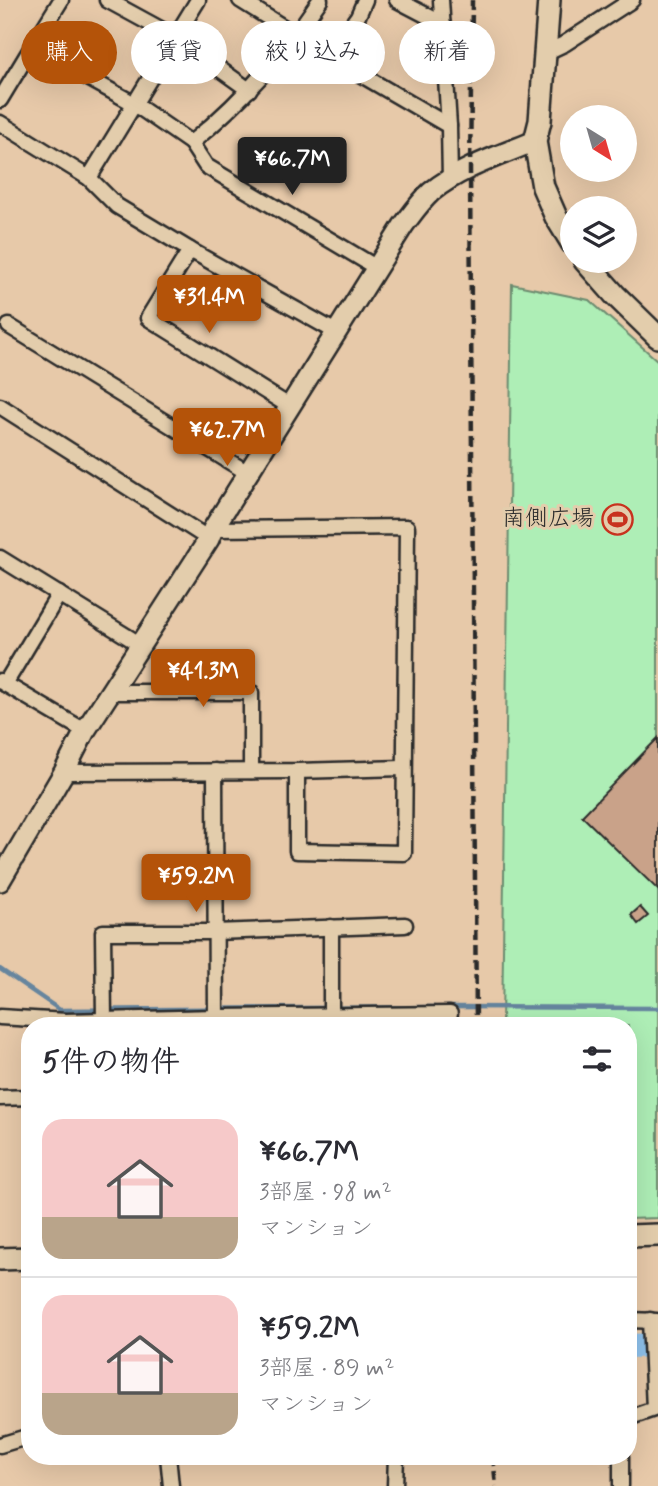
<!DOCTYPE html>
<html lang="ja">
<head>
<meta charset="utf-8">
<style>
  :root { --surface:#fff; --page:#f7f7f7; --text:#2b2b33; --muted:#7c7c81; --line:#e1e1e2; --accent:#b45309 }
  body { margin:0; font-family:Mynerve,"Klee One",sans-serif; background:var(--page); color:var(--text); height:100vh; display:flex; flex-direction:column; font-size:26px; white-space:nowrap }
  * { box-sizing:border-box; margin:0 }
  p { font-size:23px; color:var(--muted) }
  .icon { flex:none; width:38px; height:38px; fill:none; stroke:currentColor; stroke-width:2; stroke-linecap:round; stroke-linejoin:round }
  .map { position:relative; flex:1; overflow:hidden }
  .drawer { position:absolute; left:21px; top:1017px; width:616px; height:448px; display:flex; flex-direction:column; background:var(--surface); border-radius:28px; box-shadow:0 7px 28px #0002 }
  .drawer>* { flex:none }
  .hud { position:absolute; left:21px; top:21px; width:616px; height:63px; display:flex; gap:14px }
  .needle { width:46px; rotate:143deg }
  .controls { position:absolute; left:560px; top:105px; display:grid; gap:14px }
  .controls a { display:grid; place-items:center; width:77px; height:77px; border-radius:50%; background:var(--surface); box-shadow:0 7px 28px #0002; font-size:35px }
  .price { position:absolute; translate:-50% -60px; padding:0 16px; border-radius:7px; background:var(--accent); color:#fff; font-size:23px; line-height:46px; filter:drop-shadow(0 2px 4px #0008) }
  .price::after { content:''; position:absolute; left:50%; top:42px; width:21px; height:16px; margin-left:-10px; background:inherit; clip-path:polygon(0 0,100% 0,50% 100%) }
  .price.on { background:#222; color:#fff }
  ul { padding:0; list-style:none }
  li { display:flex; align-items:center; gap:21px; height:175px; padding:0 21px }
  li+li { border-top:2px solid var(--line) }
  li span { display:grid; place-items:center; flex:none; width:196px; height:140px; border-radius:21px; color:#555 }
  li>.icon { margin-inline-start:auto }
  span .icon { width:84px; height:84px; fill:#fffc; stroke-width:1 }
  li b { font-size:30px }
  h2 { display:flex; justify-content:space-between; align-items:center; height:84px; padding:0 21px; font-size:30px }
  .pill { padding:0 24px; border-radius:32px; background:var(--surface); box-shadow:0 7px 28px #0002; font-size:24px; line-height:63px }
  .pill.on { background:var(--accent); color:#fff }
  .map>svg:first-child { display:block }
  .green { fill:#aeeeb6; stroke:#6c8c70; stroke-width:2 }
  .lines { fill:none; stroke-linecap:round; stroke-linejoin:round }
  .stream { stroke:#66859e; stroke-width:4.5 }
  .river { stroke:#8ec1eb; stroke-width:24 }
  .building { fill:#c9a289; stroke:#2b2b2b; stroke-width:2 }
  .minor-casing { stroke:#2b2b2b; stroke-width:19 }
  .tertiary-casing { stroke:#2b2b2b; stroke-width:24 }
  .secondary-casing { stroke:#2b2b2b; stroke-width:26 }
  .minor { stroke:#e3cdac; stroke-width:14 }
  .tertiary { stroke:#e3cdac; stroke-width:19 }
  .secondary { stroke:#e3cdac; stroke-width:21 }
  .rail { stroke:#2b2b2b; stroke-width:4.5; stroke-dasharray:10 5; stroke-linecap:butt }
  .labels { text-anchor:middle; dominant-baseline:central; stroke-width:6; stroke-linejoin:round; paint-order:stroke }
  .poi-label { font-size:23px; fill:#2b2b2b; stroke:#e3cdac; text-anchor:end }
</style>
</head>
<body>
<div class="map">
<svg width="658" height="1486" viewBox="0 0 658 1486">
  <rect width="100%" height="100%" fill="#e7c9a9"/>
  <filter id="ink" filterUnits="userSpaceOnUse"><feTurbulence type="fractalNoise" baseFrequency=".0143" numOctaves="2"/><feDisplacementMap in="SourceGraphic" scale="14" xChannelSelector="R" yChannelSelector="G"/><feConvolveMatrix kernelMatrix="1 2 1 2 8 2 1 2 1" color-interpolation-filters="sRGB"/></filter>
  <g filter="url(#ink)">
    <polygon class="green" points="512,284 589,300 658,361 658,1218 628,1219 628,1026 502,1026"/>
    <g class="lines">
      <g class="stream">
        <polyline points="0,969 60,1010 434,1007"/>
        <polyline points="447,1007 658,1008"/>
      </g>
      <polyline class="river" points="628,1346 658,1345"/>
    </g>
    <g class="building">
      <polygon points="658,738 658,890 582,816"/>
      <polygon points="640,907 648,916 638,924 631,915"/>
    </g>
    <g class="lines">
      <defs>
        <g id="minor">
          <path d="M61,0l-29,47 101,56 58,40c50,-41 93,-89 129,-143"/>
          <polyline points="107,0 175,37 249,90"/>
          <polyline points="240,0 329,56 449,126"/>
          <polyline points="397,0 443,24"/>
          <polyline points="441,0 449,126 450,180"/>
          <polyline points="545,53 564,44 632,0"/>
          <polyline points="329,56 358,16 365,0"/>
          <polyline points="0,100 32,47"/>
          <polyline points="0,123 89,178 117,206 190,250 336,332"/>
          <polyline points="191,143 206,166 377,268"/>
          <polyline points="89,178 198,0"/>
          <polyline points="190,250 148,318 289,406"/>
          <polyline points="9,326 248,473"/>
          <polyline points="0,406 209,539"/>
          <polyline points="213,529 407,527 404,853 297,851 297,771"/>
          <polyline points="0,558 141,645"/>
          <polyline points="0,681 85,731"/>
          <polyline points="5,684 59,594"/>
          <polyline points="110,692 251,692 251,771"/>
          <polyline points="215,771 216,1025"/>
          <polyline points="64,772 297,771 403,768"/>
          <polyline points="331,1015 331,927"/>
          <polyline points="0,1017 66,1021 216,1017 450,1014"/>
          <polyline points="104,1020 103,932 214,932 405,925"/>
          <polyline points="0,1098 30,1097"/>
          <polyline points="628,1320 657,1321"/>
          <polyline points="628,1418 654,1409 650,1320"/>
          <polyline points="0,1445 30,1436"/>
          <polyline points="168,1456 171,1486"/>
          <polyline points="395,1486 396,1456"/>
          <polyline points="621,1486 621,1456"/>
        </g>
        <path id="tertiary" d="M0,881l64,-109 21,-41 124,-192 4,-10 190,-303c9,-12 17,-24 28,-34 29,-24 70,-37 104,-51"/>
        <g id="secondary">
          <polyline points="549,0 540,121 535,141 543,187 556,217 572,243"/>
          <polyline points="585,261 615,295 658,337"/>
          <polyline points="628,1236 658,1235"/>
          <polyline points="0,1259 30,1258"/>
        </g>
      </defs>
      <use href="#minor" class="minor-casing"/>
      <use href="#tertiary" class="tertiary-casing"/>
      <use href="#secondary" class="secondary-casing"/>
      <use href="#minor" class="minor"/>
      <use href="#tertiary" class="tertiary"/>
      <use href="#secondary" class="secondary"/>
      <g class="rail">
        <polyline points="472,0 470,170 476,1026"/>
        <polyline points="493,1456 496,1486"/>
      </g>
    </g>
  </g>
  <defs>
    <symbol id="stadium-ring" viewBox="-11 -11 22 22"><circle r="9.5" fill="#e3cdac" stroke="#c8321e" stroke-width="1.5"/><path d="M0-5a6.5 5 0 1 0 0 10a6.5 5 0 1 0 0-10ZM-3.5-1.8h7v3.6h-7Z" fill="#c8321e"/></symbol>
  </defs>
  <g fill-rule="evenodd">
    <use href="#stadium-ring" x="600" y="502" width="35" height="35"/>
  </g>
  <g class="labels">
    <g class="poi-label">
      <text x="594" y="519">南側広場</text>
    </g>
  </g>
</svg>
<div class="controls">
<a><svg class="needle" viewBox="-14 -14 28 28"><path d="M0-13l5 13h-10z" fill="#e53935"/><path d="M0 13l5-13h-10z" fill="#7c7c81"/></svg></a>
<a><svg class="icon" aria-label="layers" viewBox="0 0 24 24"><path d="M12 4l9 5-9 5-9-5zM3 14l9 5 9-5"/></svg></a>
</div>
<b class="price on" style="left:292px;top:197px">¥66.7M</b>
<b class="price" style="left:209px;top:335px">¥31.4M</b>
<b class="price" style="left:227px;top:468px">¥62.7M</b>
<b class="price" style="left:203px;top:709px">¥41.3M</b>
<b class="price" style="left:196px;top:914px">¥59.2M</b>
<div class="hud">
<a class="pill on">購入</a>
<a class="pill">賃貸</a>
<a class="pill">絞り込み</a>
<a class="pill">新着</a>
</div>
<section class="drawer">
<h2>5件の物件<svg class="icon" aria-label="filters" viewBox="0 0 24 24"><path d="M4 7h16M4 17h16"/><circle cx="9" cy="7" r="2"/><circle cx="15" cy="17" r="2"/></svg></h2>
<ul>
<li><span style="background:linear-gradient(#f6c9c9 70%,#b9a48a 0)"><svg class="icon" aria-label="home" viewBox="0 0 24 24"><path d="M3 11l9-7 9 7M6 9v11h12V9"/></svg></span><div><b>¥66.7M</b><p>3部屋 · 98 m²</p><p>マンション</p></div></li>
<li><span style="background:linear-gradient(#f6c9c9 70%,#b9a48a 0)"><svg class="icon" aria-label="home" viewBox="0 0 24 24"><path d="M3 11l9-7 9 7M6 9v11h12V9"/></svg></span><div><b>¥59.2M</b><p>3部屋 · 89 m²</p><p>マンション</p></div></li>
</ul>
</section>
</div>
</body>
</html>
